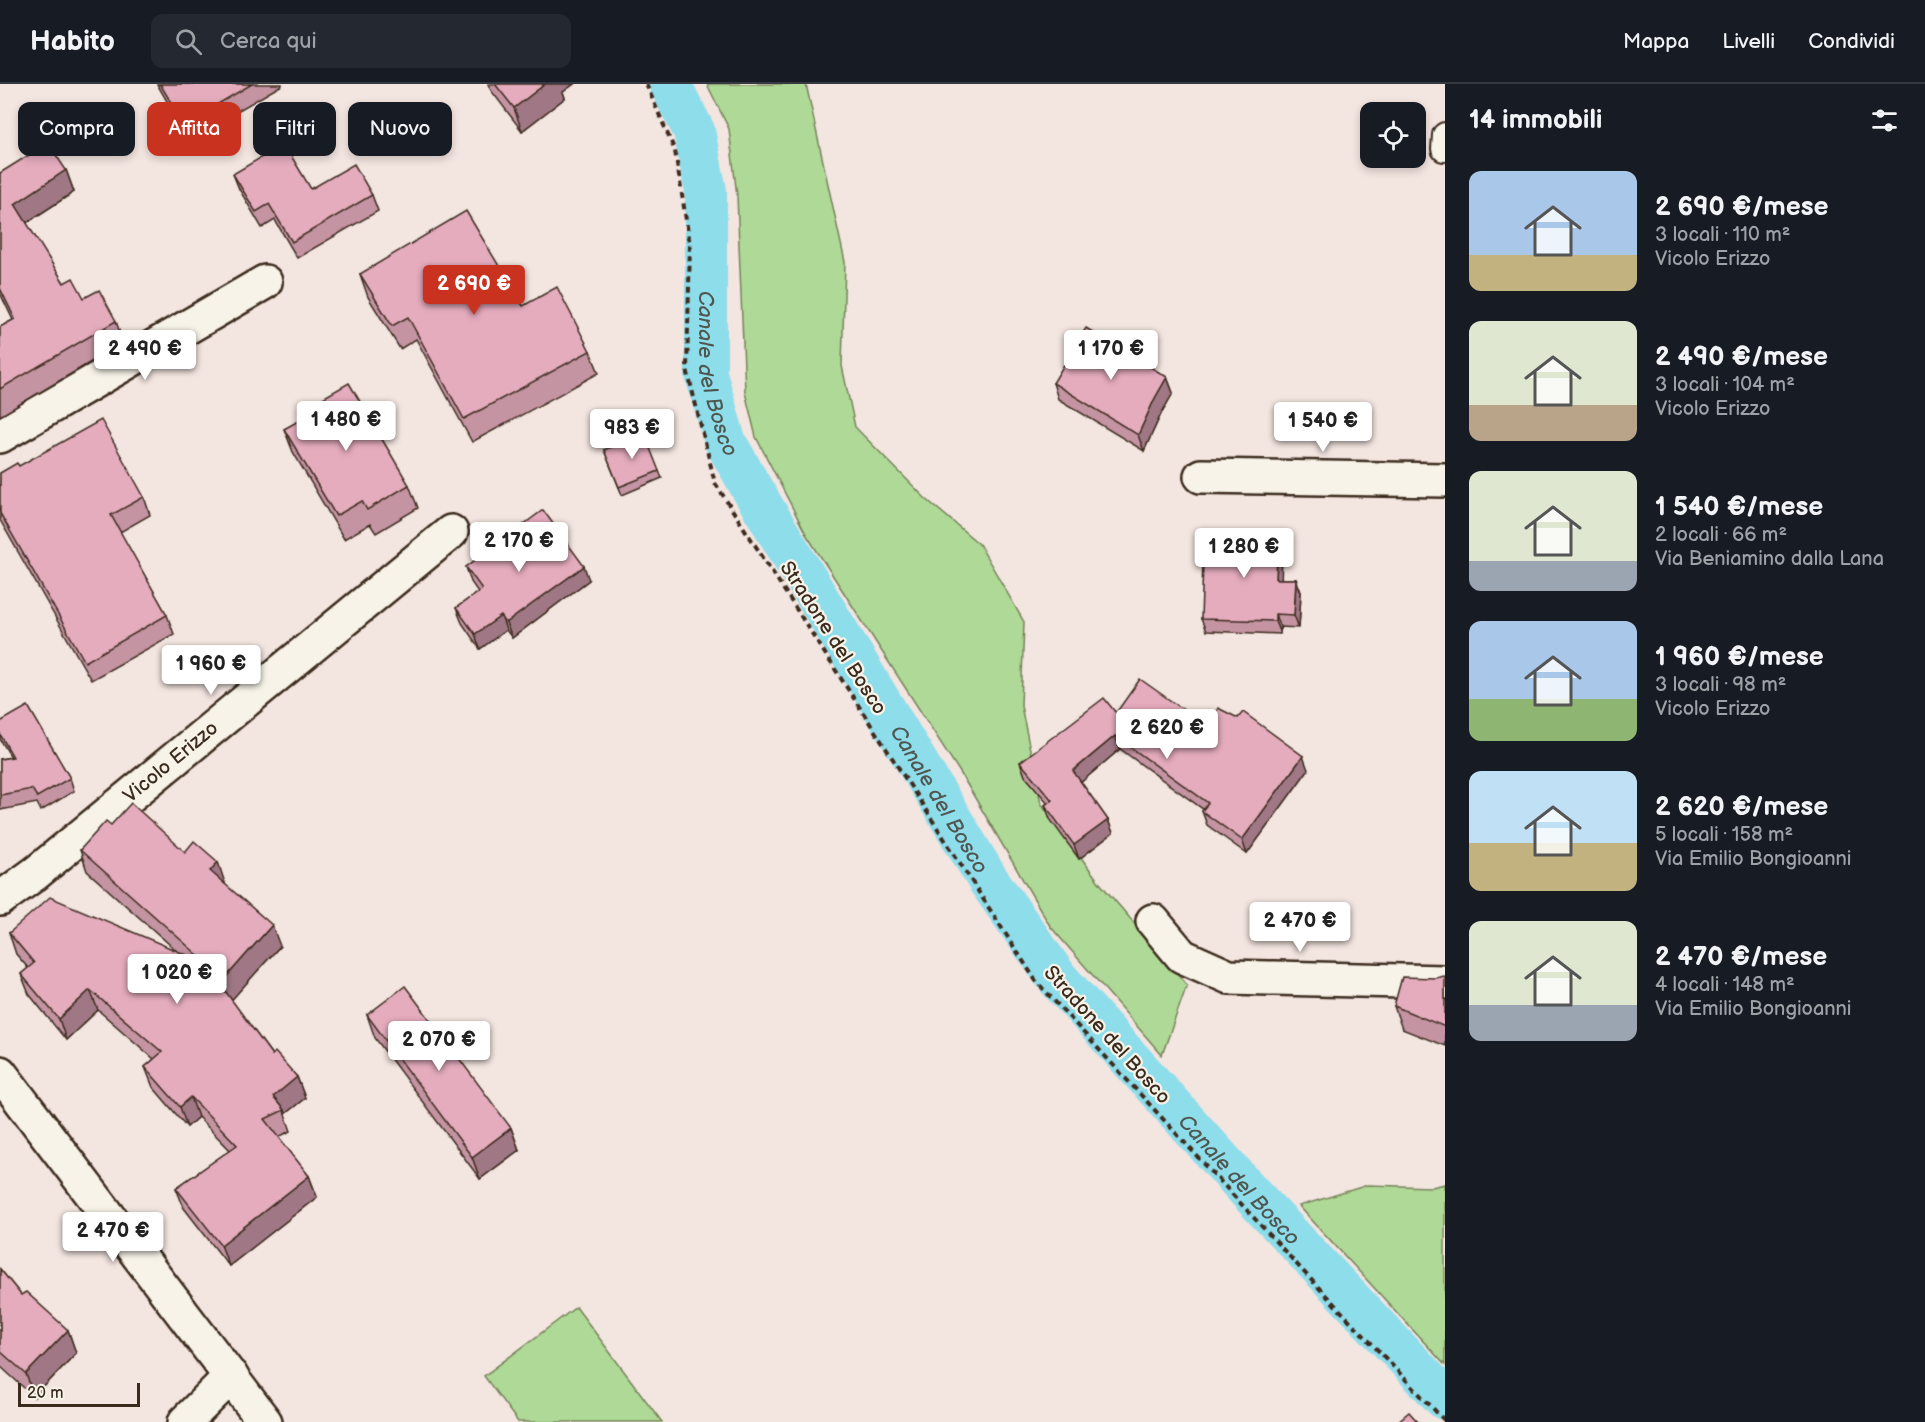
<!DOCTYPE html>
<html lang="it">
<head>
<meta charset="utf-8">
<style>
  :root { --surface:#171b24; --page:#242831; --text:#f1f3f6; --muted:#9ea1a6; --line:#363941; --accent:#c8321e }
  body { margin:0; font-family:"Balsamiq Sans",sans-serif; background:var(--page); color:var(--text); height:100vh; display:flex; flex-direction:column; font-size:22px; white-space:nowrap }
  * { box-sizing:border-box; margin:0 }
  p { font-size:20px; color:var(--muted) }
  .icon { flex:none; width:33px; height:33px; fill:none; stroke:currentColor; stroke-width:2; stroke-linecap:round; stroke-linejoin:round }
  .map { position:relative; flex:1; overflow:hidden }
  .drawer { display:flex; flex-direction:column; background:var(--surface); width:480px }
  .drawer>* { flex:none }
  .hud { position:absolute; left:18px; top:18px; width:570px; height:54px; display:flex; gap:12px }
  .buttons { position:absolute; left:1360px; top:18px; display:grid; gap:12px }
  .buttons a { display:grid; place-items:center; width:66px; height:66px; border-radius:12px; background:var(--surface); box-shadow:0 3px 9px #0003; font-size:30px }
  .scale { position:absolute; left:18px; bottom:15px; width:122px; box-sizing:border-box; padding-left:6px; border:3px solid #3b2a1e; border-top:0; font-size:16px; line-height:21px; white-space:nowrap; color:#3b2a1e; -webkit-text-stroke:4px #f7f3e8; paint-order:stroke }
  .price { position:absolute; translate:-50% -51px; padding:0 14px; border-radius:6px; background:#fff; color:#222; font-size:20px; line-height:39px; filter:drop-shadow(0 2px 3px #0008) }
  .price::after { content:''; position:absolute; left:50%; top:36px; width:18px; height:14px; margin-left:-9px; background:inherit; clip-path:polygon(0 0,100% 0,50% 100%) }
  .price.active { background:var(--accent); color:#fff }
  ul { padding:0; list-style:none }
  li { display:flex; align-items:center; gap:18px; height:150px; padding:0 24px }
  li span { display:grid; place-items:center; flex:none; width:168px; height:120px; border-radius:12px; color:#555 }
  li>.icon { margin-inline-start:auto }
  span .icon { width:72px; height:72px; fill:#fffc; stroke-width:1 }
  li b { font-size:26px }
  h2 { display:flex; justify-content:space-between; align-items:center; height:72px; padding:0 24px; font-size:26px }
  .tag { padding:0 21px; border-radius:12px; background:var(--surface); box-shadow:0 3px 9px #0003; font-size:21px; line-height:54px }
  .tag.active { background:var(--accent); color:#fff }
  header { display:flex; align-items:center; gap:36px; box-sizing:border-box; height:84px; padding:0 30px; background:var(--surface); border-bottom:2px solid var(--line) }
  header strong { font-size:28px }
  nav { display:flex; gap:33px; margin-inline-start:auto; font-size:21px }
  .search { width:420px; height:54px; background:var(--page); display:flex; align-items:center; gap:15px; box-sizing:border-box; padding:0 21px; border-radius:12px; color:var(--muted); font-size:22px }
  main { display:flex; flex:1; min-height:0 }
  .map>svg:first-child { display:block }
  .green { fill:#afd996; stroke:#75825a; stroke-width:1.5 }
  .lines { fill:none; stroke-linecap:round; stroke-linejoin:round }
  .canal { stroke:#8eddeb; stroke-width:42 }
  .lane-casing { stroke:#3b2a1e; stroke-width:28 }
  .street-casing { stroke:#3b2a1e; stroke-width:38 }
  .secondary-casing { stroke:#3b2a1e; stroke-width:38 }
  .path { stroke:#3b2a1e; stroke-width:4; stroke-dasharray:6 4.5; stroke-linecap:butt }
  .lane { stroke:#f7f3e8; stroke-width:24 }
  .street { stroke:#f7f3e8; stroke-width:33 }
  .secondary { stroke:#f7f3e8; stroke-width:33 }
  .wall { fill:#c594a3; stroke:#3b2a1e; stroke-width:1.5 }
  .shaded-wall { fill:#a07885; stroke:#3b2a1e; stroke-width:1.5 }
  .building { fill:#e5acbe; stroke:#3b2a1e; stroke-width:1.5 }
  .labels { text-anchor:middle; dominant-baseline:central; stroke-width:4.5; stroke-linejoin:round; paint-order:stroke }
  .street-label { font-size:20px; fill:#3b2a1e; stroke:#f7f3e8 }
  .water-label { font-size:21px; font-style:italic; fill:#505751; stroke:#f7f3e8 }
</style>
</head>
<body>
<header>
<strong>Habito</strong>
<div class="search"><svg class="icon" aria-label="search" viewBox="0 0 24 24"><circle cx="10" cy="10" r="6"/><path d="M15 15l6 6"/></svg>Cerca qui</div>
<nav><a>Mappa</a><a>Livelli</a><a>Condividi</a></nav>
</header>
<main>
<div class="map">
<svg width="1445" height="1338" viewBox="0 0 1445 1338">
  <rect width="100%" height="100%" fill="#f3e5e0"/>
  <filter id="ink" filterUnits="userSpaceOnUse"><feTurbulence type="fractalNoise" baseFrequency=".0167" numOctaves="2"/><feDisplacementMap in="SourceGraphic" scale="12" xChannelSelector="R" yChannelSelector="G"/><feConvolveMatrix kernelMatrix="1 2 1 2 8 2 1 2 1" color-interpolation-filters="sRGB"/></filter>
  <g filter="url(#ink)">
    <g class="green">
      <polygon points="707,0 806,0 845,178 842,282 855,343 925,414 979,460 1024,538 1021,622 1041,719 1099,798 1187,901 1162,971 1050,842 961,690 806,450 756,353 745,308 737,112 729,45"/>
      <polygon points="1445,1100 1445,1281 1299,1122 1368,1101 1432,1103"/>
      <polygon points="576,1223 662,1338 518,1338 484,1292"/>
    </g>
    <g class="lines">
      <path class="canal" id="s1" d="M670,0l24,47 12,60v183l19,67 27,48 236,391 70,99 195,217 192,203"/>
      <defs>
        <polyline id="lane" points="1444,65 1445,51"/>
        <g id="street">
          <polyline points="0,352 265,198"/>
          <polyline points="1201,392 1445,396"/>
          <path id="s2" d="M0,815l36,-26 415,-341"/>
          <polyline points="1153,837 1182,872 1229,893 1445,898"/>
          <polyline points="185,1338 231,1292"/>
        </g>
        <polyline id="secondary" points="0,989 265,1338"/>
      </defs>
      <use href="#lane" class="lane-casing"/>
      <use href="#street" class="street-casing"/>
      <use href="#secondary" class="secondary-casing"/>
      <polyline class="path" points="646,0 675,67 690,161 687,285 715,399 1036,897 1302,1186 1445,1337"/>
      <use href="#lane" class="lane"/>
      <use href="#street" class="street"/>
      <use href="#secondary" class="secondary"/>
    </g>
    <g class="wall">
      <polygon points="157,0 282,0 282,1 189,55"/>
      <polygon points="488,0 574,0 563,8 565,14 522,47 490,5"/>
      <polygon points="66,86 74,108 26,139 64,199 116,237 123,259 0,332 0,243 13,236 0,209 0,89"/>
      <polygon points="233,90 311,105 372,111 378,127 297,174 275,136 262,144 239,105"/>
      <polygon points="360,190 523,222 590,267 599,289 472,358 416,255 400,265 368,213"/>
      <polygon points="1167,293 1173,309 1161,330 1144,367 1058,315 1053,299"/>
      <polygon points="300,327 409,401 418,424 376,449 370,440 344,455 293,368 284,345 303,335"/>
      <polygon points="604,366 659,387 662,394 622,411"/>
      <polygon points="19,382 144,413 150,431 120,448 167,531 174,550 91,596 0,436 0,389"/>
      <polygon points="1278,452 1282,465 1281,495 1296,495 1301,508 1299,544 1280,543 1280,550 1206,547 1201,535"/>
      <polygon points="466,483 589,496 512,554 506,546 480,565 462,539 456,524 478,508 471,498"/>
      <polygon points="1116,629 1208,643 1308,686 1247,770 1207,741 1202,727 1204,726 1120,665 1081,698 1108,736 1113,749 1079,775 1050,735 1045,721 1048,719 1025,692 1020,678"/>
      <polygon points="0,638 70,694 74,707 41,727 37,719 0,726 0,675 11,673 0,655"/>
      <polygon points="111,741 185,768 225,799 224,800 280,862 231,916 272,971 297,993 305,1014 285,1030 291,1047 278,1053 309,1092 317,1113 229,1182 184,1124 176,1104 230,1066 198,1033 187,1043 153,1003 145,983 154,975 98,926 66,956 29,910 21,890 28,884 16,870 9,849 178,868 87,787 80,766"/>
      <polygon points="1445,893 1445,962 1402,945 1394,922 1436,894"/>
      <polygon points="367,931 511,1044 519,1066 480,1095 375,954"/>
      <polygon points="0,1185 21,1211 68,1246 76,1269 34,1313 0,1282"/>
    </g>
    <g class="shaded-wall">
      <polygon points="545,0 574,0 563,8 565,14 522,47 514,24"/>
      <polygon points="66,86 74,108 23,141 15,120"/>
      <polygon points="1167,293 1173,309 1161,330 1144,367 1138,351 1155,314"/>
      <polygon points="1278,452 1282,465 1281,508 1276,495"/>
      <polygon points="584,482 589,496 512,554 506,539"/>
      <polygon points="1296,495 1301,508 1299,544 1294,531"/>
      <polygon points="1275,530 1280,543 1280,550 1275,537"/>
      <polygon points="501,532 506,546 480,565 475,550"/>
      <polygon points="1115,652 1120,665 1078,701 1073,687"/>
      <polygon points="1303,672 1308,686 1247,770 1242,756"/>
      <polygon points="1108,736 1113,749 1079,775 1074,761"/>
      <polygon points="218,778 225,799 217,808 210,787"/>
      <polygon points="272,841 280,862 227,921 220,900"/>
      <polygon points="90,906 98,926 66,956 59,935"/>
      <polygon points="297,993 305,1014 285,1030 284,1026 273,1013"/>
      <polygon points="191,1013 198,1033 187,1043 180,1023"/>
      <polygon points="511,1044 519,1066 480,1095 472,1073"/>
      <polygon points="309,1092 317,1113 229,1182 221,1161"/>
      <polygon points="68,1246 76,1269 34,1313 26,1290"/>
    </g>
    <g class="building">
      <polygon points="160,0 252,0 184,40"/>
      <polygon points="495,0 545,0 514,24"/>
      <polygon points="48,59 66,86 15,120 64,199 73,194 84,214 99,206 116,237 0,305 0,243 15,235 0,204 0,89"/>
      <polygon points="284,60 311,105 354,80 372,111 292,158 269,120 256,128 233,90"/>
      <polygon points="466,127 523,222 557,203 590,267 464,335 408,233 392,242 360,190"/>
      <polygon points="1086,244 1167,293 1155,314 1138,351 1053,299"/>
      <polygon points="349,299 409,401 367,426 362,417 336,432 284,345 304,334 300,327"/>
      <polygon points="101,336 144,413 111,431 167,531 85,578 0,429 0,389 17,379 19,382"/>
      <polygon points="644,349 659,387 619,403 604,366"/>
      <polygon points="543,426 584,482 506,539 501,532 475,550 456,524 482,505 466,483"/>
      <polygon points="1204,450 1278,452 1276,495 1296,495 1294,531 1275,530 1275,537 1201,535"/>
      <polygon points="1140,595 1208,643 1218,624 1238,634 1243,628 1303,672 1242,756 1202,727 1208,719 1115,652 1073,687 1108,736 1074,761 1045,721 1052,716 1020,678 1104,614 1116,629"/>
      <polygon points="28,622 70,694 37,713 32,705 0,711 0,675 13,673 0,650 0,638"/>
      <polygon points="131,719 185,768 194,757 218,778 210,787 272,841 220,900 272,971 275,968 297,993 273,1013 284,1026 265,1035 309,1092 221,1161 176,1104 237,1061 191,1013 180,1023 145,983 162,968 90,906 59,935 21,890 34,879 9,849 50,813 208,880 80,766 106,737 111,741"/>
      <polygon points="1444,892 1445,893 1445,943 1394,922 1402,893 1436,894"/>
      <polygon points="405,902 511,1044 472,1073 367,931"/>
      <polygon points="0,1185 21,1211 26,1208 68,1246 26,1290 0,1267"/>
      <polygon points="1409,1328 1418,1338 1397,1338"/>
    </g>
  </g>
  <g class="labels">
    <g class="street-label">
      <text transform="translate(833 554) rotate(57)">Stradone del Bosco</text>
      <text stroke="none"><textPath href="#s2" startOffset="219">Vicolo Erizzo</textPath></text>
      <text transform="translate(1107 951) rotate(48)">Stradone del Bosco</text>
    </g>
    <g class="water-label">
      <text stroke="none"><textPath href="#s1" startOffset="298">Canale del Bosco</textPath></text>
      <text stroke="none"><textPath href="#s1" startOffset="784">Canale del Bosco</textPath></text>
      <text stroke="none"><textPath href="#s1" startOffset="1270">Canale del Bosco</textPath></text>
    </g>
  </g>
</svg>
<div class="buttons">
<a><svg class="icon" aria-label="locate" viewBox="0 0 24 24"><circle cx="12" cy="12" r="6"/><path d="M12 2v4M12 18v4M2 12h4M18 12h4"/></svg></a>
</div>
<div class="scale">20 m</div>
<b class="price active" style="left:474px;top:232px">2 690 €</b>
<b class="price" style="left:145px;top:297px">2 490 €</b>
<b class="price" style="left:1111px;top:297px">1 170 €</b>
<b class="price" style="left:346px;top:368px">1 480 €</b>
<b class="price" style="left:1323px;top:369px">1 540 €</b>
<b class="price" style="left:632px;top:376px">983 €</b>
<b class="price" style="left:519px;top:489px">2 170 €</b>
<b class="price" style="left:1244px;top:495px">1 280 €</b>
<b class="price" style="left:211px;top:612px">1 960 €</b>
<b class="price" style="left:1167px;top:676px">2 620 €</b>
<b class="price" style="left:1300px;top:869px">2 470 €</b>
<b class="price" style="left:177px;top:921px">1 020 €</b>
<b class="price" style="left:439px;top:988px">2 070 €</b>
<b class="price" style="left:113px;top:1179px">2 470 €</b>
<div class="hud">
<a class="tag">Compra</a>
<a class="tag active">Affitta</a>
<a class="tag">Filtri</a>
<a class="tag">Nuovo</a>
</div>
</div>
<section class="drawer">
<h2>14 immobili<svg class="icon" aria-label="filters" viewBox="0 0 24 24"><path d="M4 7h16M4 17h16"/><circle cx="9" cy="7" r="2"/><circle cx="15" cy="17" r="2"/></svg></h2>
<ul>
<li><span style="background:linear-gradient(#a9c7e8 70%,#c2b280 0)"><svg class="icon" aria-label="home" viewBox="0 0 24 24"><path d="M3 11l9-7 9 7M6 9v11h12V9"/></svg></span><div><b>2 690 €/mese</b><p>3 locali · 110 m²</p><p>Vicolo Erizzo</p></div></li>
<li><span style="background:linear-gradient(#dfe7d0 70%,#b9a48a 0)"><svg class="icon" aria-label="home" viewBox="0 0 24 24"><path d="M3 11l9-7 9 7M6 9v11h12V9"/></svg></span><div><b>2 490 €/mese</b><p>3 locali · 104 m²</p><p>Vicolo Erizzo</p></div></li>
<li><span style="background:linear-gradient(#dfe7d0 75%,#9aa5b1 0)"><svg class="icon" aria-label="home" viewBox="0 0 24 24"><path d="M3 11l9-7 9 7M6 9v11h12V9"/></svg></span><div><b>1 540 €/mese</b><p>2 locali · 66 m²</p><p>Via Beniamino dalla Lana</p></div></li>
<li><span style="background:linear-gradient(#a9c7e8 65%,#8fb573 0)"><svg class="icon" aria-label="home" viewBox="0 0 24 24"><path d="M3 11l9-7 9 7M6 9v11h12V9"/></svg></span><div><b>1 960 €/mese</b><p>3 locali · 98 m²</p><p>Vicolo Erizzo</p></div></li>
<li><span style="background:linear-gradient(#bfe0f5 60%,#c2b280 0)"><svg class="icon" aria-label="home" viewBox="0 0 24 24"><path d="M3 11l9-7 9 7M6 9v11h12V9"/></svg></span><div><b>2 620 €/mese</b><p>5 locali · 158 m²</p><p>Via Emilio Bongioanni</p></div></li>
<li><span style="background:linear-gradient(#dfe7d0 70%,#9aa5b1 0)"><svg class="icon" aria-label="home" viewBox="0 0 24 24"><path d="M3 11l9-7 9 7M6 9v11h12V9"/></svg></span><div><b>2 470 €/mese</b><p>4 locali · 148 m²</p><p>Via Emilio Bongioanni</p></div></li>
</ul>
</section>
</main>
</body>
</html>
